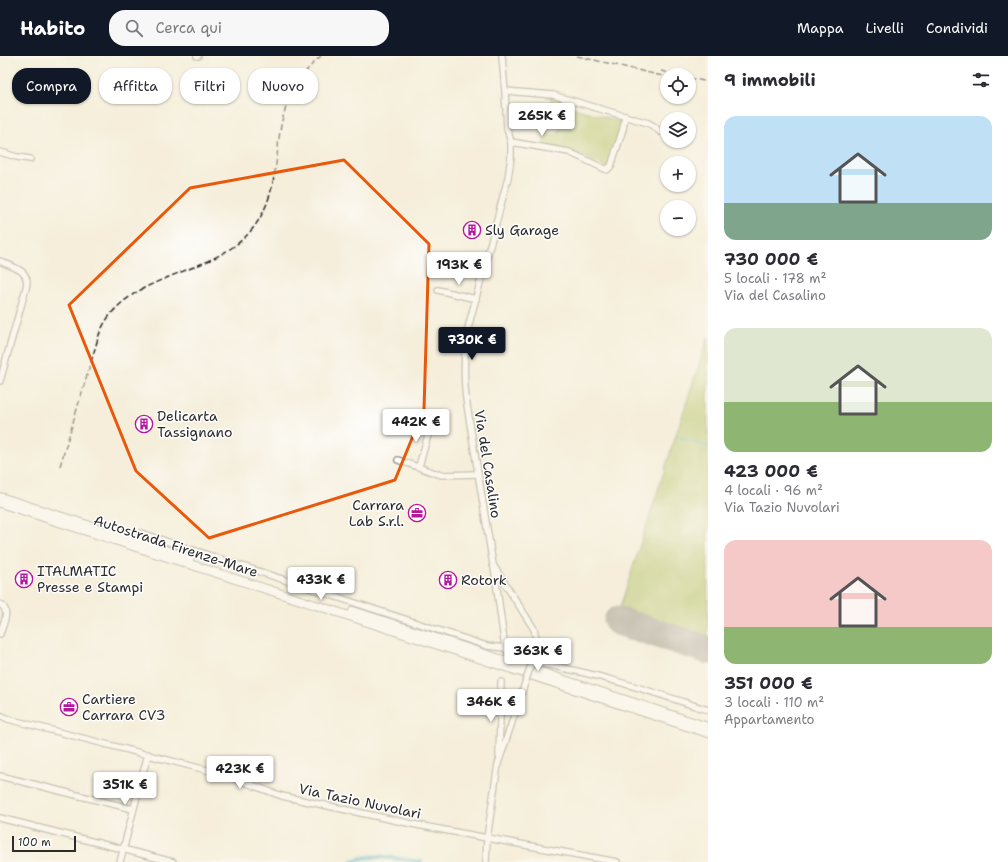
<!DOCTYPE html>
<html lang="it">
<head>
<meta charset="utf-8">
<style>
  :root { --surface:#fff; --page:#f7f7f7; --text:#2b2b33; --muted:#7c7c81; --accent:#111827 }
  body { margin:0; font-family:"Shantell Sans",sans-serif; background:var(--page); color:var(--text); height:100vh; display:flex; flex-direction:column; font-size:15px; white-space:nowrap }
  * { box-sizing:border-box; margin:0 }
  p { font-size:13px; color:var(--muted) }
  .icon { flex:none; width:22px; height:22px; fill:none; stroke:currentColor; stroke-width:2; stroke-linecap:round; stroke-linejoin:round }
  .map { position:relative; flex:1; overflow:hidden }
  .sheet { display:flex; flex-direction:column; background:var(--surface); width:300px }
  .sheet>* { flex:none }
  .banner { position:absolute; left:12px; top:12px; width:380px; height:36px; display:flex; gap:8px }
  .controls { position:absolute; left:660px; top:12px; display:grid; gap:8px }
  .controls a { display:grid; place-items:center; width:36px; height:36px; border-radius:50%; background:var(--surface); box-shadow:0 1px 3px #0004; font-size:20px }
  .scale { position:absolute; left:12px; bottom:10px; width:64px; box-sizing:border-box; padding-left:4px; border:2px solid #2b2b2b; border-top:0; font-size:11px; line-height:14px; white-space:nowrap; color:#2b2b2b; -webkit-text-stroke:3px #fff; paint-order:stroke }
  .price { position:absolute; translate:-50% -34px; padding:0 9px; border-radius:4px; background:#fff; color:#222; font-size:13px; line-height:26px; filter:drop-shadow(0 1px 2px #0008) }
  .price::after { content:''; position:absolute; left:50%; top:24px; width:12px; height:9px; margin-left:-6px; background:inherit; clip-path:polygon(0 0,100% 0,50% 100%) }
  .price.current { background:var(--accent); color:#fff }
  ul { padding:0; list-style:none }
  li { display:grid; align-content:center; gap:8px; height:212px; padding:0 16px }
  li span { display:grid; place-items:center; height:124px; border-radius:12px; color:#555 }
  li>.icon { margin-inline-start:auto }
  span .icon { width:72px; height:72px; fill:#fffc; stroke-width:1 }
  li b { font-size:17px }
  h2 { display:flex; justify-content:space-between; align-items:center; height:48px; padding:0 16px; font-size:17px }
  .pill { padding:0 14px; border-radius:16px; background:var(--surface); box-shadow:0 1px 3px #0004; font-size:14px; line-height:36px }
  .pill.current { background:var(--accent); color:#fff }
  header { display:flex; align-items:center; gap:24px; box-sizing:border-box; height:56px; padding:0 20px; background:var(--accent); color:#fff }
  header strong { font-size:19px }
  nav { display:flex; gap:22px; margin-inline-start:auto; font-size:14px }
  .search { width:280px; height:36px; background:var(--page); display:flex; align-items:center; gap:10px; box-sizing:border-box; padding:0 14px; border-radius:16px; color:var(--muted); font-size:15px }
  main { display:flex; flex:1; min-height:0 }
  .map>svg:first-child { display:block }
  .green { fill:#b2c468; stroke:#6e784a }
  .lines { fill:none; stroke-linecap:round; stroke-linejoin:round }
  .stream { stroke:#4ab4c8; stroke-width:1.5 }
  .canal { stroke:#4ab4c8; stroke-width:4.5 }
  .taxiway { stroke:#908c83; stroke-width:12 }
  .runway { stroke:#908c83; stroke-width:29 }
  .minor-casing { stroke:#908c83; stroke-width:8 }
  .highway-casing { stroke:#908c83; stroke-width:10 }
  .minor { stroke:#fff; stroke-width:5.5 }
  .highway { stroke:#fff; stroke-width:8 }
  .rail { stroke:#2b2b2b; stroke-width:1.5; stroke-dasharray:6 3; stroke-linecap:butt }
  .minor-bridge-casing { stroke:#908c83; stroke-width:8; stroke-linecap:butt }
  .minor-bridge { stroke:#fff; stroke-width:5.5 }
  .marked { fill:none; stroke:#e8590c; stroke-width:3; stroke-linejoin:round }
  .labels { text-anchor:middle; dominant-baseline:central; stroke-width:3; stroke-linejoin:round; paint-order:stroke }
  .poi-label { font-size:14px; fill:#2b2b2b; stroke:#fff; text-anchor:start }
  .street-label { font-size:14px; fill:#2b2b2b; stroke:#fff }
</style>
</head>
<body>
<header>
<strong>Habito</strong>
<div class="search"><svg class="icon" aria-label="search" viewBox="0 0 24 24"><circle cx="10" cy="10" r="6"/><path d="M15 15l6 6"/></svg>Cerca qui</div>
<nav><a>Mappa</a><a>Livelli</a><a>Condividi</a></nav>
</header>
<main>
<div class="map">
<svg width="708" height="806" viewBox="0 0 708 806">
  <rect width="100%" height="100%" fill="#fff"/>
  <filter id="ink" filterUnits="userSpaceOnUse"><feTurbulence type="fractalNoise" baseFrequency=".025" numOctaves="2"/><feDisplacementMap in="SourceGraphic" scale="8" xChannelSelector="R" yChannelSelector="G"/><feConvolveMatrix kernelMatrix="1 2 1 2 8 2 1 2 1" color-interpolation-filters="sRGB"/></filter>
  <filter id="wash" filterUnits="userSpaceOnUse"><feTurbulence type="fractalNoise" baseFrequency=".012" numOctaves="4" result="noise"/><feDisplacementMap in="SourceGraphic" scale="16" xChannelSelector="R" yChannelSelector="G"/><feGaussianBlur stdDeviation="0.9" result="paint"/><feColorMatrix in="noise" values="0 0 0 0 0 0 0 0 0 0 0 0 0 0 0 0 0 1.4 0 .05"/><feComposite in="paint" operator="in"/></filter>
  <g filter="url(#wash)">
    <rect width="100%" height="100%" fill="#f5eedb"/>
    <g class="green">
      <polygon points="551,41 565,45 566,49 567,50 623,66 609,110 607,112 569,94 546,91 544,86 546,77 558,79 560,71 547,68"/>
      <polygon points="708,280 708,586 618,557"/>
    </g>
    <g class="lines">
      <polyline class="stream" points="677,380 708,391"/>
      <path class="canal" d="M351,806c21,-10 47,-3 70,0"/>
      <polyline class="taxiway" points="629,579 633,570"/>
      <polyline class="runway" points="618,565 708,594"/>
    </g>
  </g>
  <g filter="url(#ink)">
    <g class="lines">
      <defs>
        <g id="minor">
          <polyline points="197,0 198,0"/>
          <path d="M502,0l3,35 2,38 4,13v15l-3,21 -40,150c-4,24 -5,46 -2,71l27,166 41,64c3,10 3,17 0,27"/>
          <polyline points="505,35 553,39 648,67 655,71 660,76"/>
          <polyline points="511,86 569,96 607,114 611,110 623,73 625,60"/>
          <polyline points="0,96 17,101 30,103"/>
          <path d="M0,205c14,7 31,9 26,27l-26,93"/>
          <polyline points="438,234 476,243"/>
          <polyline points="398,404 441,419 478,418"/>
          <polyline points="419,410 431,369"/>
          <polyline points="141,477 487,590 505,592"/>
          <path d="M494,511l11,81c4,11 41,16 53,19 51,10 100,27 150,43"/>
          <path d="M0,548c11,6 3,20 0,30"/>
          <polyline points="0,659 8,663 222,718 282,740 417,769 617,806"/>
          <polyline points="499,700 501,626"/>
          <polyline points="0,720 133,753"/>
          <polyline points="0,762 173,806"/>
          <polyline points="120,806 148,698"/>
          <polyline points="486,806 487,782 498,708 525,627"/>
        </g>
        <g id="highway">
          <polyline points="0,441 190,502"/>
          <polyline points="0,447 291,541 708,677"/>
          <polyline points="353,555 708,671"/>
        </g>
      </defs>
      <use href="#minor" class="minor-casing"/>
      <use href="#highway" class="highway-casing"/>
      <use href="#minor" class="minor"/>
      <use href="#highway" class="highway"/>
      <g class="rail">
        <polyline points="577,0 667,21"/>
        <polyline points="661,15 676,19"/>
        <polyline points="689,22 708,26"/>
        <path d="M60,410l39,-131c23,-62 108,-57 149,-101 27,-29 27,-66 32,-103 5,-30 18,-55 41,-75"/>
      </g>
      <defs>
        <polyline id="minor-bridge" points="525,627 534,600"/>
      </defs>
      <use href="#minor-bridge" class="minor-bridge-casing"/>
      <use href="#minor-bridge" class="minor-bridge"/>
    </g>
  </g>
  <path d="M0 0H708V806H0ZM344,104l85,84 -5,165 -29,71 -186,58 -73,-67 -67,-166 121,-117z" fill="#f5eedb" fill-opacity=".55" fill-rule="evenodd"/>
  <path class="marked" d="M344,104l85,84 -5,165 -29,71 -186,58 -73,-67 -67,-166 121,-117z"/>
  <defs>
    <symbol id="building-ring" viewBox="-11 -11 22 22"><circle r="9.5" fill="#fff" stroke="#b5179e" stroke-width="1.5"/><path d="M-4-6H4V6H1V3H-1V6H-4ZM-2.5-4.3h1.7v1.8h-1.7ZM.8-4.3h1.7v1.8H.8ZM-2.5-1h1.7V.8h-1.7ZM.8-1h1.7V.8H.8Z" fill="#b5179e"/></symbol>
    <symbol id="office-ring" viewBox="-11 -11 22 22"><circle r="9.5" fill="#fff" stroke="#b5179e" stroke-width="1.5"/><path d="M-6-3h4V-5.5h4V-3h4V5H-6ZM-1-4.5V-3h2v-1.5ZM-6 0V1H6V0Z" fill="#b5179e"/></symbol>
  </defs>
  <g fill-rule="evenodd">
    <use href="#building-ring" x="462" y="164" width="20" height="20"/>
    <use href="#building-ring" x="134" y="358" width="20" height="20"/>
    <use href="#office-ring" x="407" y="447" width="20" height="20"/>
    <use href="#building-ring" x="14" y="513" width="20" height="20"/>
    <use href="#building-ring" x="438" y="514" width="20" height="20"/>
    <use href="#office-ring" x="59" y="641" width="20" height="20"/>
  </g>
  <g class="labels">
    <g class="poi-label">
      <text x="485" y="174">Sly Garage</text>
      <text x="157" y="360">Delicarta<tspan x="157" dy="16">Tassignano</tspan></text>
      <text x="404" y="449" text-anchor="end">Carrara<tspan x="404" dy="16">Lab S.r.l.</tspan></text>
      <text x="37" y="515">ITALMATIC<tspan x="37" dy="16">Presse e Stampi</tspan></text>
      <text x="461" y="524">Rotork</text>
      <text x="82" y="643">Cartiere<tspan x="82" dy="16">Carrara CV3</tspan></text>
    </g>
    <g class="street-label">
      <text transform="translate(488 408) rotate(81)">Via del Casalino</text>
      <text transform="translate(176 490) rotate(18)">Autostrada Firenze-Mare</text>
      <text transform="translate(360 745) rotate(12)">Via Tazio Nuvolari</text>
    </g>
  </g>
</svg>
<div class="controls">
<a><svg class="icon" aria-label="locate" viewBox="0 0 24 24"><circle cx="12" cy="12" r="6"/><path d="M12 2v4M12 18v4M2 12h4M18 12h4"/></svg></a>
<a><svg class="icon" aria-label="layers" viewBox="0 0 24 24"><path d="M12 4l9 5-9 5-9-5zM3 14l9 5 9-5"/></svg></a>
<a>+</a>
<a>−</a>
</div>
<div class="scale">100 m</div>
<b class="price" style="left:542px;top:81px">265K €</b>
<b class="price" style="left:459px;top:230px">193K €</b>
<b class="price current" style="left:472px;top:305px">730K €</b>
<b class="price" style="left:416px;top:387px">442K €</b>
<b class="price" style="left:321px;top:545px">433K €</b>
<b class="price" style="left:538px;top:616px">363K €</b>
<b class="price" style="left:491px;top:667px">346K €</b>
<b class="price" style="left:240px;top:734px">423K €</b>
<b class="price" style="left:125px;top:750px">351K €</b>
<div class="banner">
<a class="pill current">Compra</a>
<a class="pill">Affitta</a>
<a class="pill">Filtri</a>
<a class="pill">Nuovo</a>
</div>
</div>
<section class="sheet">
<h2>9 immobili<svg class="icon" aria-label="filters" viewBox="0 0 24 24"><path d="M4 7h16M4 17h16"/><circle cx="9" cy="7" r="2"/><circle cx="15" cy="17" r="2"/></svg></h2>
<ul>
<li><span style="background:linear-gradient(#bfe0f5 70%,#7fa58c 0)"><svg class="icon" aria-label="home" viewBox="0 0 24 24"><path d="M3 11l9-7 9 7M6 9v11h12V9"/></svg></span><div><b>730 000 €</b><p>5 locali · 178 m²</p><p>Via del Casalino</p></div></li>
<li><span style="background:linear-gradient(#dfe7d0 60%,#8fb573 0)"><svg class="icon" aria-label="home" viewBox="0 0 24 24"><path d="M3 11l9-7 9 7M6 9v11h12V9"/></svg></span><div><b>423 000 €</b><p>4 locali · 96 m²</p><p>Via Tazio Nuvolari</p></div></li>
<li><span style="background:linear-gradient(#f6c9c9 70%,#8fb573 0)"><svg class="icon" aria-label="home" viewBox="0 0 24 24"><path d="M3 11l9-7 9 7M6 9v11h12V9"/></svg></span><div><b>351 000 €</b><p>3 locali · 110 m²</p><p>Appartamento</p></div></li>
</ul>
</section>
</main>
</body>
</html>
